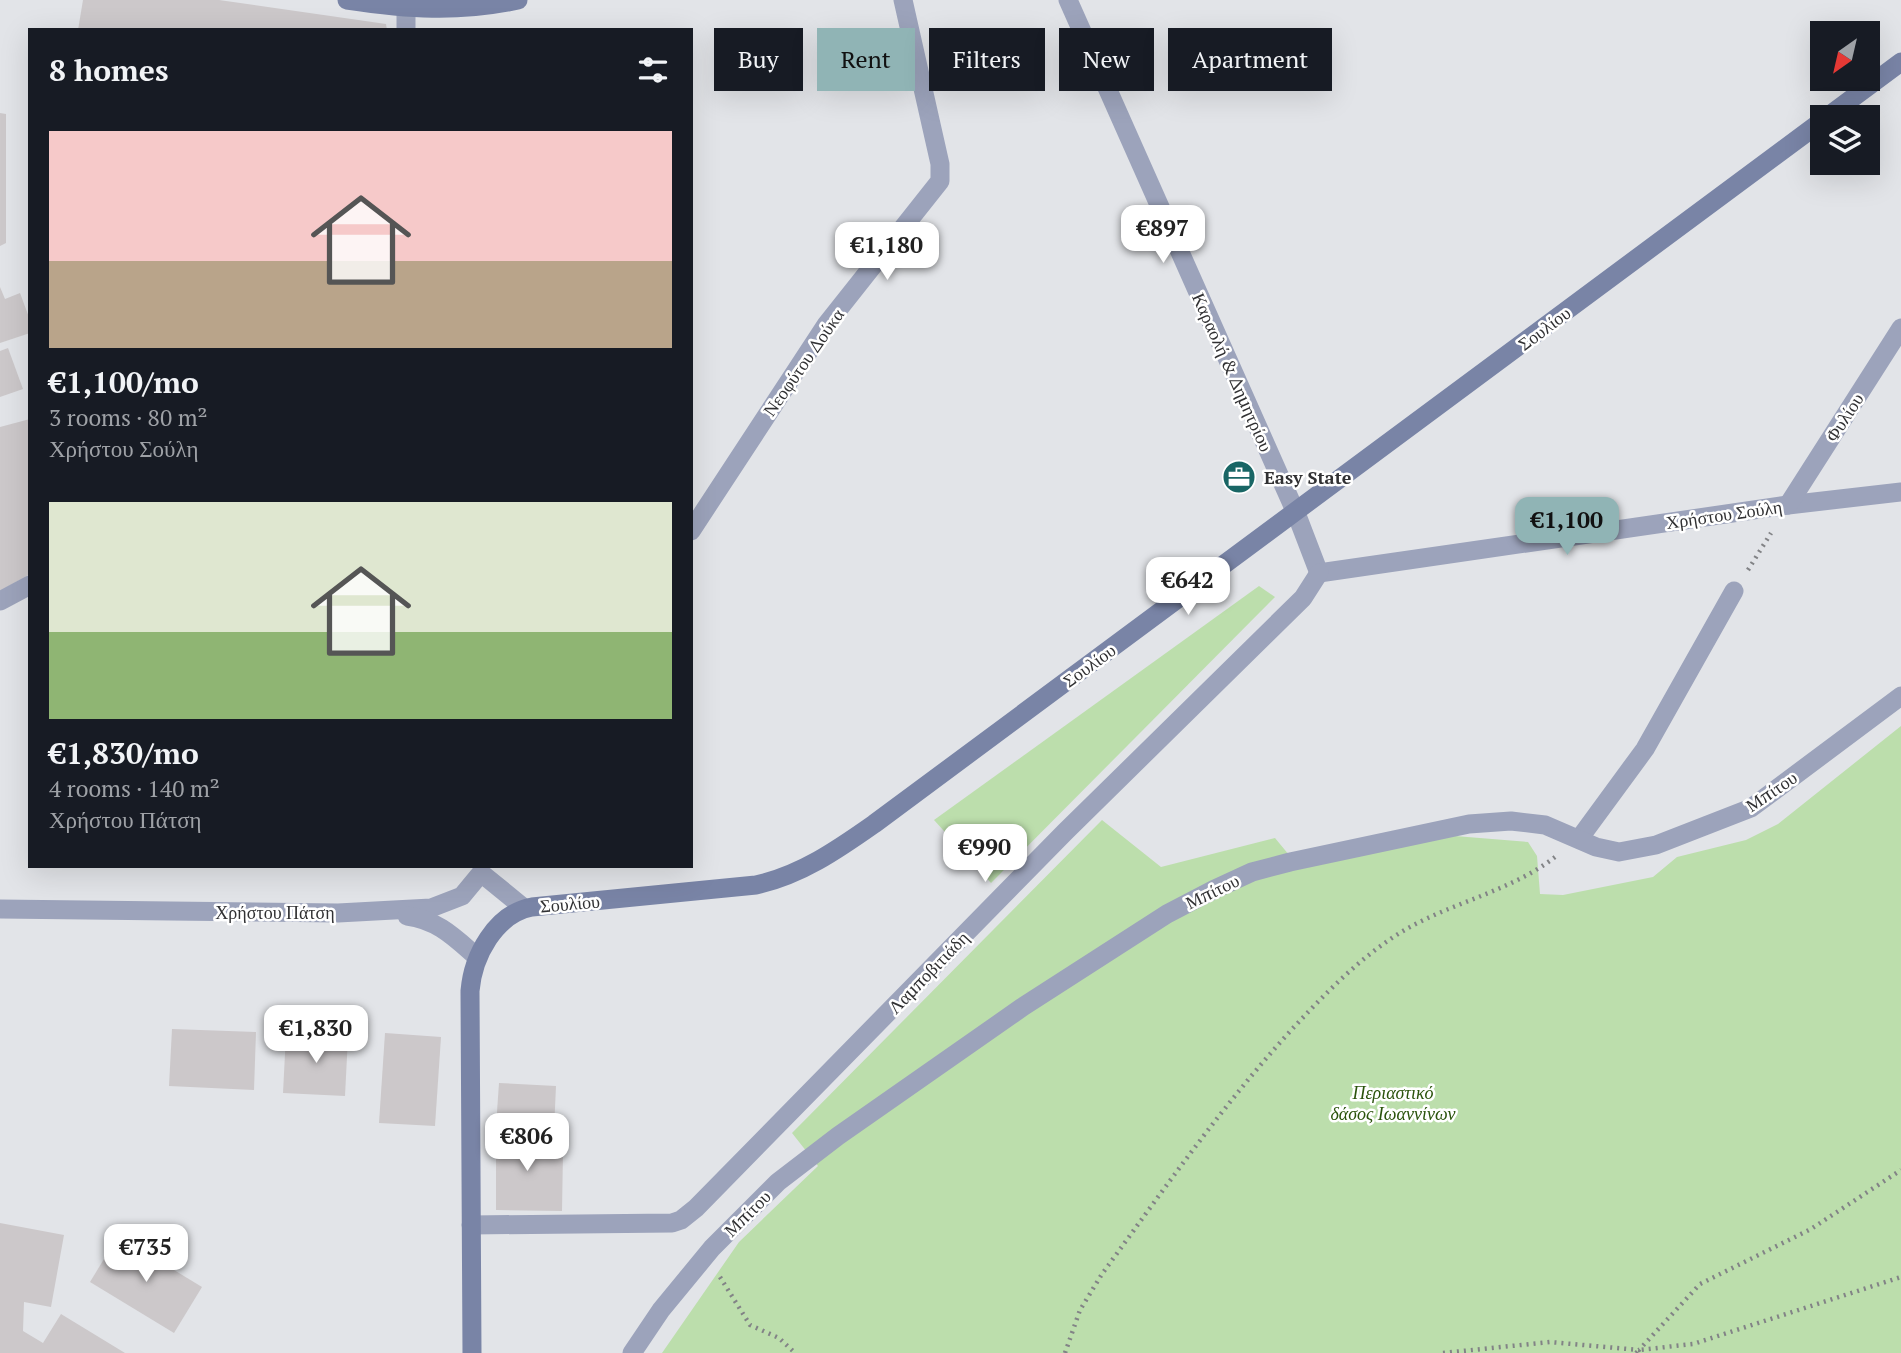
<!DOCTYPE html>
<html lang="en">
<head>
<meta charset="utf-8">
<style>
  :root { --surface:#171b24; --page:#242831; --text:#f1f3f6; --muted:#9ea1a6; --accent:#90b4b5 }
  body { margin:0; font-family:"PT Serif",serif; background:var(--page); color:var(--text); height:100vh; display:flex; flex-direction:column; font-size:26px; white-space:nowrap }
  * { box-sizing:border-box; margin:0 }
  p { font-size:23px; color:var(--muted) }
  .icon { flex:none; width:38px; height:38px; fill:none; stroke:currentColor; stroke-width:2; stroke-linecap:round; stroke-linejoin:round }
  .map { position:relative; flex:1; overflow:hidden }
  .panel { position:absolute; left:28px; top:28px; width:665px; height:840px; display:flex; flex-direction:column; background:var(--surface); border-radius:0px; box-shadow:0 7px 28px #0002 }
  .panel>* { flex:none }
  .guide { position:absolute; left:714px; top:28px; width:665px; height:63px; display:flex; gap:14px }
  .needle { width:46px; rotate:214deg }
  .tools { position:absolute; left:1810px; top:21px; display:grid; gap:14px }
  .tools a { display:grid; place-items:center; width:70px; height:70px; border-radius:0px; background:var(--surface); box-shadow:0 7px 28px #0002; font-size:35px }
  .price { position:absolute; translate:-50% -60px; padding:0 16px; border-radius:14px; background:#fff; color:#222; font-size:23px; line-height:46px; filter:drop-shadow(0 2px 4px #0008) }
  .price::after { content:''; position:absolute; left:50%; top:42px; width:21px; height:16px; margin-left:-10px; background:inherit; clip-path:polygon(0 0,100% 0,50% 100%) }
  .price.current { background:var(--accent); color:#111 }
  ul { padding:0; list-style:none }
  li { display:grid; align-content:center; gap:14px; height:371px; padding:0 21px }
  li span { display:grid; place-items:center; height:217px; border-radius:0px; color:#555 }
  li>.icon { margin-inline-start:auto }
  span .icon { width:126px; height:126px; fill:#fffc; stroke-width:1 }
  li b { font-size:30px }
  h2 { display:flex; justify-content:space-between; align-items:center; height:84px; padding:0 21px; font-size:30px }
  .chip { padding:0 24px; border-radius:0px; background:var(--surface); box-shadow:0 7px 28px #0002; font-size:24px; line-height:63px }
  .chip.current { background:var(--accent); color:#111 }
  .map>svg:first-child { display:block }
  .green { fill:#bcdeac }
  .building { fill:#ccc8ca }
  .lines { fill:none; stroke-linecap:round; stroke-linejoin:round }
  .path { stroke:#828386; stroke-width:4.5; stroke-dasharray:2 5; stroke-linecap:butt }
  .pedestrian { stroke:#9ca3bb; stroke-width:19 }
  .minor { stroke:#9ca3bb; stroke-width:19 }
  .tertiary { stroke:#9ca3bb; stroke-width:19 }
  .secondary { stroke:#7984a6; stroke-width:19 }
  .labels { text-anchor:middle; dominant-baseline:central; stroke-width:5; stroke-linejoin:round; paint-order:stroke }
  .street-label { font-size:18px; fill:#313133; stroke:#fff }
  .poi-label { font-size:18px; font-weight:bold; fill:#313133; stroke:#fff; text-anchor:start }
  .park-label { font-size:18px; font-style:italic; fill:#2a530b; stroke:#fff }
</style>
</head>
<body>
<div class="map">
<svg width="1901" height="1353" viewBox="0 0 1901 1353">
  <rect width="100%" height="100%" fill="#e2e4e8"/>
  <g class="green">
    <polygon points="1259,586 1275,597 991,883 934,820"/>
    <polygon points="1901,726 1901,1353 662,1353 739,1242 818,1166 792,1133 1102,820 1161,867 1275,838 1299,867 1455,836 1528,842 1537,856 1540,894 1563,895 1653,877 1677,857 1746,840 1778,824"/>
  </g>
  <g class="building">
    <polygon points="83,0 219,0 386,24 387,30 78,30"/>
    <polygon points="0,113 6,114 6,243 0,246"/>
    <polygon points="0,287 5,299 20,293 30,320 30,333 0,343"/>
    <polygon points="8,348 23,389 0,397 0,351"/>
    <polygon points="30,419 30,574 0,591 0,427"/>
    <polygon points="172,1029 256,1032 254,1090 169,1086"/>
    <polygon points="385,1033 441,1037 435,1126 379,1123"/>
    <polygon points="286,1034 348,1037 345,1096 283,1093"/>
    <polygon points="499,1083 556,1086 554,1130 496,1126"/>
    <polygon points="496,1130 546,1131 545,1151 563,1152 562,1211 496,1210"/>
    <polygon points="0,1223 64,1235 51,1307 24,1302 23,1331 43,1343 61,1314 125,1353 0,1353"/>
    <polygon points="118,1236 202,1287 174,1333 90,1282"/>
  </g>
  <g class="lines">
    <g class="path">
      <polyline points="1748,570 1771,533"/>
      <polyline points="720,1277 750,1325 779,1338 795,1353"/>
      <path d="M1065,1353l15,-43 22,-36c62,-85 122,-171 193,-248 29,-31 59,-62 94,-86 51,-36 117,-45 166,-83"/>
      <polyline points="1443,1353 1550,1342 1639,1350 1700,1284 1811,1229 1901,1170"/>
      <polyline points="1636,1353 1639,1350 1693,1344 1901,1277"/>
    </g>
    <polyline class="pedestrian" points="1579,839 1645,749 1734,591"/>
    <g class="minor">
      <polyline points="406,0 406,30"/>
      <polyline points="1068,0 1296,513 1319,573 1788,505 1901,492"/>
      <polyline points="1788,505 1901,328"/>
      <polyline points="691,531 826,325 940,181 940,164 903,0"/>
      <polyline points="0,601 30,585"/>
      <polyline points="471,1225 672,1223 681,1220 696,1208 1065,832 1303,598 1319,573"/>
      <polyline points="632,1353 661,1310 712,1248 778,1182 838,1136 1024,1006 1167,914 1213,890 1252,872 1290,862 1469,824 1511,821 1545,825 1596,847 1619,852 1656,845 1751,808 1901,696"/>
    </g>
    <g class="tertiary">
      <polyline points="0,909 338,913 431,908 462,896 481,873 524,908"/>
      <path d="M407,916c31,4 48,22 70,41"/>
    </g>
    <g class="secondary">
      <path d="M347,0c61,9 110,13 171,0"/>
      <polyline points="1827,117 1901,62"/>
      <path d="M472,1353l-2,-362c3,-35 25,-77 62,-84l224,-22c45,-10 81,-35 118,-61l948,-703"/>
    </g>
  </g>
  <defs>
    <symbol id="office-disc" viewBox="-11 -11 22 22"><circle r="9.5" fill="#196665" stroke="#fff"/><path d="M-6-3h4V-5.5h4V-3h4V5H-6ZM-1-4.5V-3h2v-1.5ZM-6 0V1H6V0Z" fill="#fff"/></symbol>
  </defs>
  <g fill-rule="evenodd">
    <use href="#office-disc" x="1220" y="458" width="38" height="38"/>
  </g>
  <g class="labels">
    <g class="street-label">
      <text transform="translate(1544 328) rotate(-37)">Σουλίου</text>
      <text transform="translate(803 362) rotate(-55)">Νεοφύτου Δούκα</text>
      <text transform="translate(1233 372) rotate(66)">Καραολή &amp; Δημητρίου</text>
      <text transform="translate(1844 417) rotate(-57)">Φυλίου</text>
      <text transform="translate(1724 514) rotate(-8)">Χρήστου Σούλη</text>
      <text transform="translate(1089 665) rotate(-36)">Σουλίου</text>
      <text transform="translate(1771 791) rotate(-34)">Μπίτου</text>
      <text transform="translate(1212 891) rotate(-26)">Μπίτου</text>
      <text transform="translate(570 903) rotate(-5)">Σουλίου</text>
      <text x="275" y="912">Χρήστου Πάτση</text>
      <text transform="translate(928 972) rotate(-46)">Λαμποβιτιάδη</text>
      <text transform="translate(747 1213) rotate(-45)">Μπίτου</text>
    </g>
    <g class="poi-label">
      <text x="1264" y="477">Easy State</text>
    </g>
    <g class="park-label">
      <text x="1393" y="1092">Περιαστικό<tspan x="1393" dy="21">δάσος Ιωαννίνων</tspan></text>
    </g>
  </g>
</svg>
<div class="tools">
<a><svg class="needle" viewBox="-14 -14 28 28"><path d="M0-13l5 13h-10z" fill="#e53935"/><path d="M0 13l5-13h-10z" fill="#9ea1a6"/></svg></a>
<a><svg class="icon" aria-label="layers" viewBox="0 0 24 24"><path d="M12 4l9 5-9 5-9-5zM3 14l9 5 9-5"/></svg></a>
</div>
<b class="price" style="left:1163px;top:265px">€897</b>
<b class="price" style="left:887px;top:282px">€1,180</b>
<b class="price current" style="left:1567px;top:557px">€1,100</b>
<b class="price" style="left:1188px;top:617px">€642</b>
<b class="price" style="left:985px;top:884px">€990</b>
<b class="price" style="left:316px;top:1065px">€1,830</b>
<b class="price" style="left:527px;top:1173px">€806</b>
<b class="price" style="left:146px;top:1284px">€735</b>
<div class="guide">
<a class="chip">Buy</a>
<a class="chip current">Rent</a>
<a class="chip">Filters</a>
<a class="chip">New</a>
<a class="chip">Apartment</a>
</div>
<section class="panel">
<h2>8 homes<svg class="icon" aria-label="filters" viewBox="0 0 24 24"><path d="M4 7h16M4 17h16"/><circle cx="9" cy="7" r="2"/><circle cx="15" cy="17" r="2"/></svg></h2>
<ul>
<li><span style="background:linear-gradient(#f6c9c9 60%,#b9a48a 0)"><svg class="icon" aria-label="home" viewBox="0 0 24 24"><path d="M3 11l9-7 9 7M6 9v11h12V9"/></svg></span><div><b>€1,100/mo</b><p>3 rooms · 80 m²</p><p>Χρήστου Σούλη</p></div></li>
<li><span style="background:linear-gradient(#dfe7d0 60%,#8fb573 0)"><svg class="icon" aria-label="home" viewBox="0 0 24 24"><path d="M3 11l9-7 9 7M6 9v11h12V9"/></svg></span><div><b>€1,830/mo</b><p>4 rooms · 140 m²</p><p>Χρήστου Πάτση</p></div></li>
</ul>
</section>
</div>
</body>
</html>
